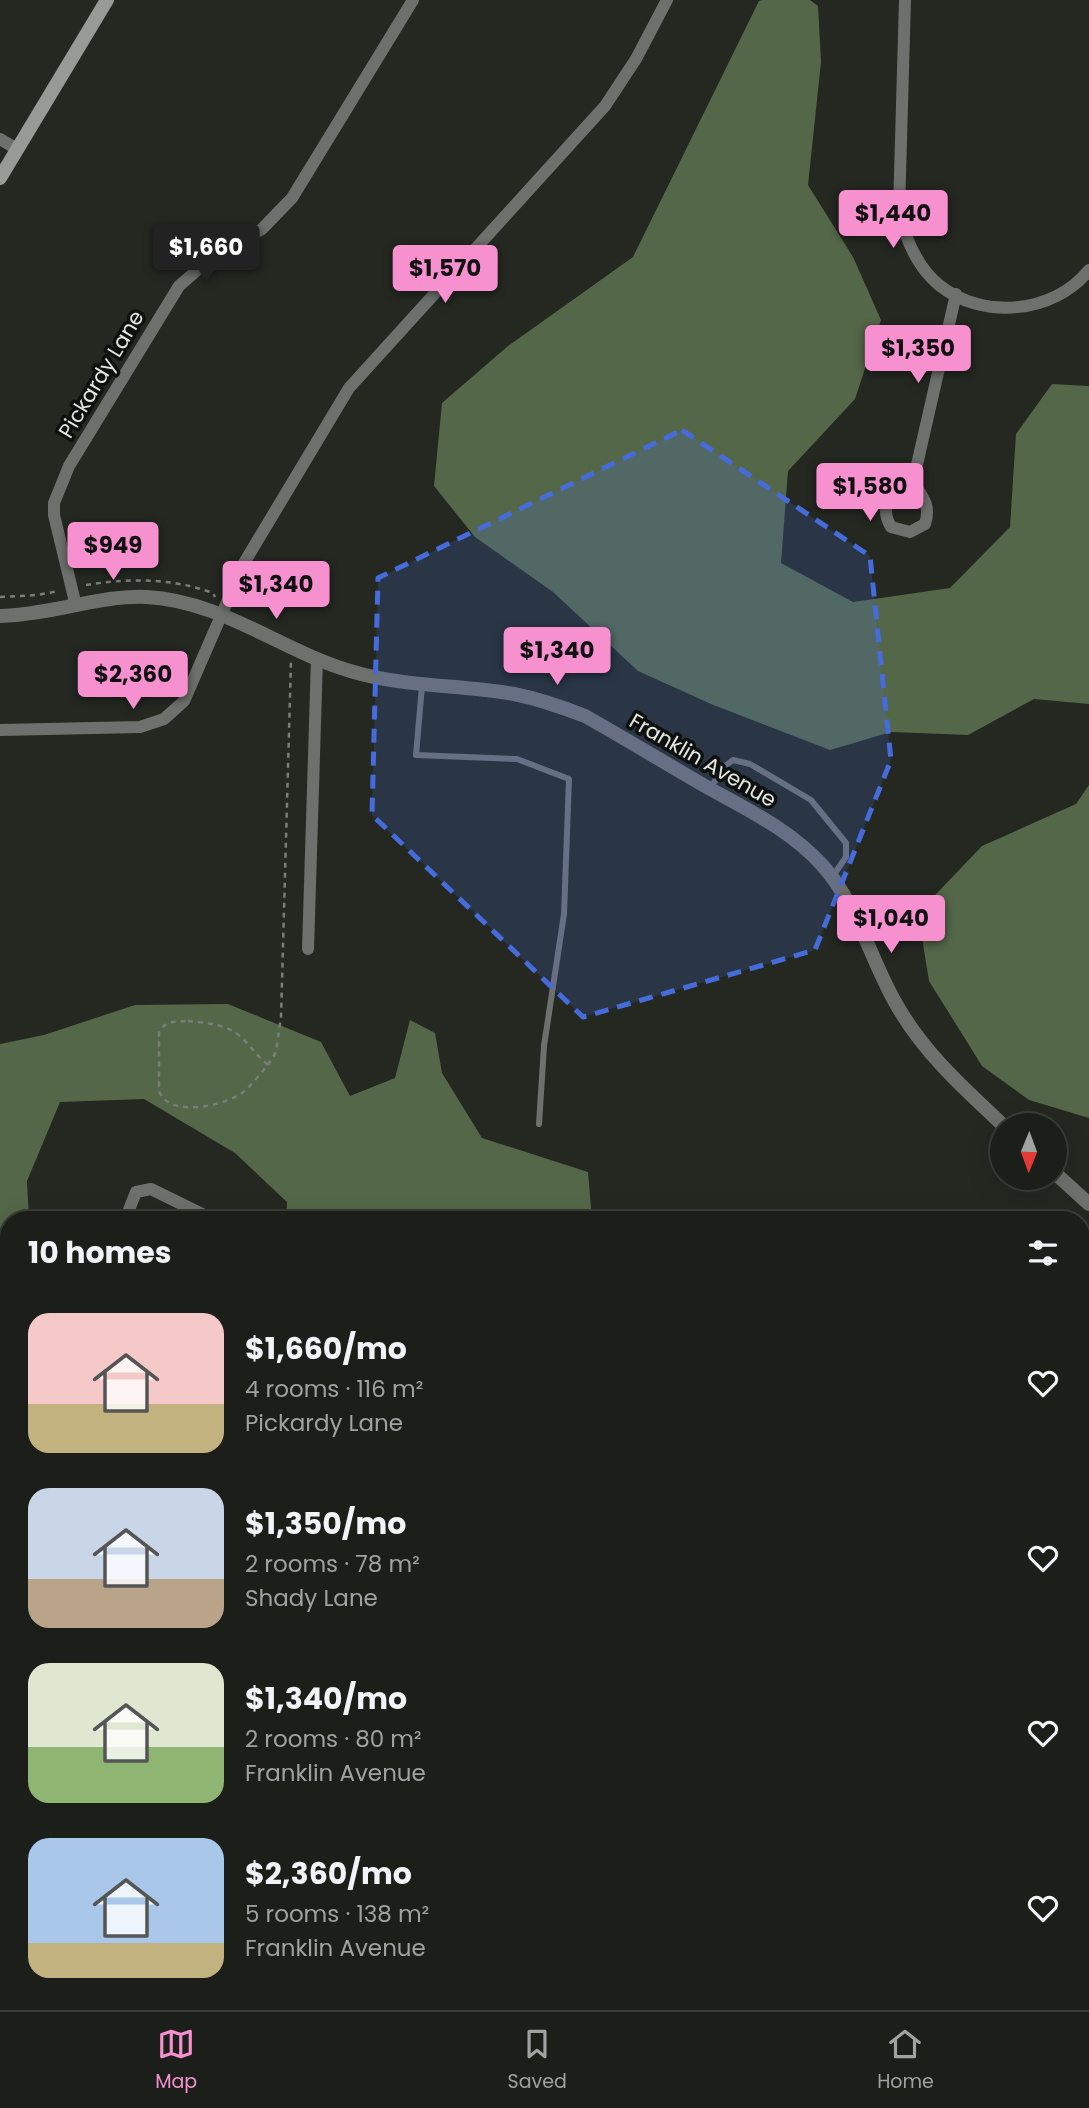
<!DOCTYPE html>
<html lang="en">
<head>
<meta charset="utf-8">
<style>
  :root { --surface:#1b1e19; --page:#242722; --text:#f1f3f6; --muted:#a0a2a2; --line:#393c38; --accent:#f690cf }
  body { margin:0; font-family:Poppins,sans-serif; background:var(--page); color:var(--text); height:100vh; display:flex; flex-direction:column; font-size:26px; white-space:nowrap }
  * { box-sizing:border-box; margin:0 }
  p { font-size:23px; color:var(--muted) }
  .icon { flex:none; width:38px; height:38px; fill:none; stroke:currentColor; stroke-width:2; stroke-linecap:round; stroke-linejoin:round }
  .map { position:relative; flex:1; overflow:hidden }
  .details { position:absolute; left:0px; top:1211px; width:1090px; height:800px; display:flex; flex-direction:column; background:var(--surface); border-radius:28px 28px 0 0; box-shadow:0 7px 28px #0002,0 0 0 2px var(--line) }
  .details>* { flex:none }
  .needle { width:46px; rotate:181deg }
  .tools { position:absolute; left:990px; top:1113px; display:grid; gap:14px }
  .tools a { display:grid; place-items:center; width:77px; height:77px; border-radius:50%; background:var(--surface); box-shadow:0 7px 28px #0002,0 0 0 2px var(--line); font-size:35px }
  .price { position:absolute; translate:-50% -60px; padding:0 16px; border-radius:7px; background:var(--accent); color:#111; font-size:23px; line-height:46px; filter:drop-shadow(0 2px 4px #0008) }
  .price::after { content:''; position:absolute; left:50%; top:42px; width:21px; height:16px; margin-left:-10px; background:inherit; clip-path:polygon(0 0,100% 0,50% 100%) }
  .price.selected { background:#222; color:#fff }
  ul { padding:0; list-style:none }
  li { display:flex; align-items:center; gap:21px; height:175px; padding:0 28px }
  li span { display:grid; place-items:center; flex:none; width:196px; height:140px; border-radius:21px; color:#555 }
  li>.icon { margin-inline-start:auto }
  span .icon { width:84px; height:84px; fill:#fffc; stroke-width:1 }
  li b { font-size:30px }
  h2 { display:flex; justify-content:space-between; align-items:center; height:84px; padding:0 28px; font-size:30px }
  .tab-bar { display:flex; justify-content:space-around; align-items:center; height:98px; border-top:2px solid var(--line); background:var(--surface); font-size:19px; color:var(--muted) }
  .tab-bar a { display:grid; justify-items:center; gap:4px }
  .tab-bar .selected { color:var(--accent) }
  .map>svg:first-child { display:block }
  .built { fill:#2b3226 }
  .green { fill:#38442f }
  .forest { fill:#546748 }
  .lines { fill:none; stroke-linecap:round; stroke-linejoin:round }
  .path { stroke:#7a7e78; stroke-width:2.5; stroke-dasharray:5 5; stroke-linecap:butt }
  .service { stroke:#6e706d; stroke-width:6 }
  .minor { stroke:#6e706d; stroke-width:12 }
  .tertiary { stroke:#6e706d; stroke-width:14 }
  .secondary { stroke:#979a95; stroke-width:14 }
  .marked { fill:#456cda; fill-opacity:0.2; stroke:#456cda; stroke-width:5; stroke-dasharray:14 9; stroke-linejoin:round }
  .labels { text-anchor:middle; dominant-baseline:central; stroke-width:7; stroke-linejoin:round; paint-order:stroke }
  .street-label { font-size:21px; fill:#e3e6e2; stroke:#0e100d }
</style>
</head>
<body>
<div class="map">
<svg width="1089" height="2010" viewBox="0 0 1089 2010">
  <rect width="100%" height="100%" fill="#242821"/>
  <polygon class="built" points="0,1609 9,1616 9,2002 373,2002 382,2010 0,2010"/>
  <g class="green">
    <polygon points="0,1896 9,1903 9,2002 128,2002 137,2010 0,2010"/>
    <polygon points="205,2002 321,2002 329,2010 202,2010"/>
  </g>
  <g class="forest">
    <polygon points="763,0 810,0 818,6 821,62 808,185 853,257 881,320 855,399 788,471 781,563 853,602 950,588 1010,527 1016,434 1052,384 1089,386 1089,704 1034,699 968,735 891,732 830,750 711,704 638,671 553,592 475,537 434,486 442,403 508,346 633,257 759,1"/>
    <polygon points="1089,785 1089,1118 1029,1100 982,1066 929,981 918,913 982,846 1076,804"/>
    <polygon points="228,1004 321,1042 350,1096 395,1078 410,1020 435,1033 442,1073 482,1138 588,1172 592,1220 286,1220 287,1202 235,1153 144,1099 60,1102 27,1181 29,1220 9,1220 9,1556 0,1551 0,1044 44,1035 135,1005"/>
    <polygon points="1082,1529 1089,1556 1089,1915 1082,1937"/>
    <polygon points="445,2002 1064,2002 1062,2010 455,2010"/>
  </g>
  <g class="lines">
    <g class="path">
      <path d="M86,585c43,-7 86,-7 127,8l2,4"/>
      <polyline points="0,597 37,595 59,591"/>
      <path d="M188,1021c18,2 39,3 53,16 10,9 16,19 27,28 -8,9 -16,20 -26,28 -18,13 -74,25 -83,-2v-59c7,-12 16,-10 29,-11z"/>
      <polyline points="268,1065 276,1052 281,1017 291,661"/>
    </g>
    <g class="service">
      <polyline points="422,686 416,755 517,759 569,779 564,914 544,1046 539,1124"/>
      <polyline points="711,787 724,767 733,760 750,764 811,800 846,843 846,857 833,876"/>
      <polyline points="0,1790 9,1801"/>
    </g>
    <g class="minor">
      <path d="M905,0l-6,210c6,28 17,56 40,75 43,35 115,29 150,-15"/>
      <polyline points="0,139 17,149"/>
      <polyline points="913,482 956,294"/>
      <path d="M913,482c10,15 18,24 12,42l-15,8 -19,-5c-14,-24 3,-34 22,-45z"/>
      <polyline points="76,606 54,515 54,503 69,466 179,286 211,258 262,229 292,198 413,0"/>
      <polyline points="0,730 140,727 164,719 184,701 244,563 349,388 605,106 636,59 667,0"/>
      <polyline points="308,949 317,659"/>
      <polyline points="125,1220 136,1192 151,1189 206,1216 209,1220"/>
    </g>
    <g class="tertiary">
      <path d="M0,616c50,-1 99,-21 147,-19 78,4 141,59 214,77 50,13 103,11 153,20 25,5 48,13 71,22 41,23 80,47 120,70 41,23 86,44 118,80 34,38 47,92 72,136 27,49 68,86 108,123"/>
      <polyline points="1055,1173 1089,1204"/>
      <polyline points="0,1590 9,1597"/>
      <polyline points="410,2002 420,2010"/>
    </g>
    <polyline class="secondary" points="0,178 107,0"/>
  </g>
  <path class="marked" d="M682,430l188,126 21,204 -76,190 -232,67 -211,-202 6,-237z"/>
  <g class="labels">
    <g class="street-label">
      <text transform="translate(101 374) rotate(-59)">Pickardy Lane</text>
      <text transform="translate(703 760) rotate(30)">Franklin Avenue</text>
    </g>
  </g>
</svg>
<div class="tools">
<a><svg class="needle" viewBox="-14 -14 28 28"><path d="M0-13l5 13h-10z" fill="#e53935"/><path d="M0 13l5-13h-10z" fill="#a0a2a2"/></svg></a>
</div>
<b class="price" style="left:893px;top:250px">$1,440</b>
<b class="price selected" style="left:206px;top:284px">$1,660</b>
<b class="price" style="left:445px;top:305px">$1,570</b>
<b class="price" style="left:918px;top:385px">$1,350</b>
<b class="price" style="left:870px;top:523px">$1,580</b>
<b class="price" style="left:113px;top:582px">$949</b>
<b class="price" style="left:276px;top:621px">$1,340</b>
<b class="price" style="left:557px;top:687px">$1,340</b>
<b class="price" style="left:133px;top:711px">$2,360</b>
<b class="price" style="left:891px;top:955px">$1,040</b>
<section class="details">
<h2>10 homes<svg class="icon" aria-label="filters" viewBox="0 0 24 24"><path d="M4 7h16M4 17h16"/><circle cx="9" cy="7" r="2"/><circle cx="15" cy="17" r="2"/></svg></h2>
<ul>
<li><span style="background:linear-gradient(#f6c9c9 65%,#c2b280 0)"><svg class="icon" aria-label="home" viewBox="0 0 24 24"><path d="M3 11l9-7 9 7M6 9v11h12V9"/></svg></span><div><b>$1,660/mo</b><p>4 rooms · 116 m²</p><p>Pickardy Lane</p></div><svg class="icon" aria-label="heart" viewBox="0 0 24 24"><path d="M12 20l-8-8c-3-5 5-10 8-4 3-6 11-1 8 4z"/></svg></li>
<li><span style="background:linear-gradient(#c9d6e8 65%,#b9a48a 0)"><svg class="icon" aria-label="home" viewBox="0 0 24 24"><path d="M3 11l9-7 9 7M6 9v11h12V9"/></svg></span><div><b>$1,350/mo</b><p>2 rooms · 78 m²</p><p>Shady Lane</p></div><svg class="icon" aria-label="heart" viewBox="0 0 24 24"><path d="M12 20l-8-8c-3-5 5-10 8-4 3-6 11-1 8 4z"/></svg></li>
<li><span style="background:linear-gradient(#dfe7d0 60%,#8fb573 0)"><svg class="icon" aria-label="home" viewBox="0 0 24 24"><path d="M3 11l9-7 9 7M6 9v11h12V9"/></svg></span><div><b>$1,340/mo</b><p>2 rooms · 80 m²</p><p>Franklin Avenue</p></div><svg class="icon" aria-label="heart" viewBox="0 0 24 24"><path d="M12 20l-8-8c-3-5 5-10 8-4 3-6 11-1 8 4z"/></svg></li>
<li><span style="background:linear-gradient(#a9c7e8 75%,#c2b280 0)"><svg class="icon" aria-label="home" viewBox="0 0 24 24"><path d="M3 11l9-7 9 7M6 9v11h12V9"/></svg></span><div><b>$2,360/mo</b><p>5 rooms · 138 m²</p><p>Franklin Avenue</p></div><svg class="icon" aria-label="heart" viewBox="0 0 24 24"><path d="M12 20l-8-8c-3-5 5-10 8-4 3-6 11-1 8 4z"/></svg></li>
</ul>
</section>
</div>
<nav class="tab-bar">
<a class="selected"><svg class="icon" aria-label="map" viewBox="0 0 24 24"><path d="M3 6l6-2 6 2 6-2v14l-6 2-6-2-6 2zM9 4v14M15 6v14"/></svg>Map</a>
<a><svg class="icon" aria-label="saved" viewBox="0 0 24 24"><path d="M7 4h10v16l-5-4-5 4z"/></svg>Saved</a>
<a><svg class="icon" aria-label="home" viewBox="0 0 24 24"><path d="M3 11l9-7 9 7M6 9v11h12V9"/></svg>Home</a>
</nav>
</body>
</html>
